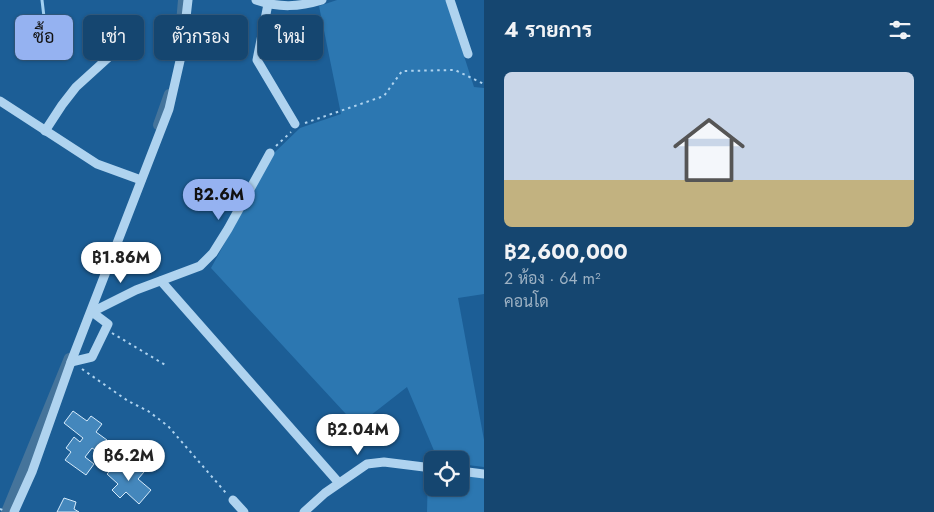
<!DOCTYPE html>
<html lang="th">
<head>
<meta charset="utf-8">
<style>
  :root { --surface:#154670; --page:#1e4d75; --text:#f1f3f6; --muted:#9db1c3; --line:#345e83; --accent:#95b2f1 }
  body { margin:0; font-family:Jost,Sarabun,sans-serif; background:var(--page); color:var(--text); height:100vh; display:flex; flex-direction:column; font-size:19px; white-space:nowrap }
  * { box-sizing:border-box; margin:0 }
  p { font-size:16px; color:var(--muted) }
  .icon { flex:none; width:28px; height:28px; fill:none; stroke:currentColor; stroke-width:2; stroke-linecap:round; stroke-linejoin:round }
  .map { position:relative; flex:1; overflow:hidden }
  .details { display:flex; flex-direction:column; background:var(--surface); width:450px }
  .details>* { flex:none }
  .banner { position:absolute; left:15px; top:15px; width:394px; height:45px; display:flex; gap:10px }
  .tools { position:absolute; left:424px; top:451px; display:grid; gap:10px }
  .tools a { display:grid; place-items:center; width:45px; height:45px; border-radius:8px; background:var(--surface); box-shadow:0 1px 4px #0004,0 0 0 1px var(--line); font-size:25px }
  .price { position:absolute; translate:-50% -42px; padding:0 11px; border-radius:18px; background:#fff; color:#222; font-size:16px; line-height:32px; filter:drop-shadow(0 1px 2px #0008) }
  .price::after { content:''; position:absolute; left:50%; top:30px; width:15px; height:11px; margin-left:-8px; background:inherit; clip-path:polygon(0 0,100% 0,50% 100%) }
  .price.active { background:var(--accent); color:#111 }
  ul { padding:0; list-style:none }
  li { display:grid; align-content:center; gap:10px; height:265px; padding:0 20px }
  li span { display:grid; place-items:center; height:155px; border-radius:8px; color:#555 }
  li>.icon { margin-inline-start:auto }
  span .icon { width:90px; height:90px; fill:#fffc; stroke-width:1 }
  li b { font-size:21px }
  h2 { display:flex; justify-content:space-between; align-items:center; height:60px; padding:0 20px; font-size:21px }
  .pill { padding:0 18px; border-radius:8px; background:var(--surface); box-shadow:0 1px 4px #0004,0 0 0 1px var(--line); font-size:18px; line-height:45px }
  .pill.active { background:var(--accent); color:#111 }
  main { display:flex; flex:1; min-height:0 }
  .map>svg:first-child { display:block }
  .green { fill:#2c77b1 }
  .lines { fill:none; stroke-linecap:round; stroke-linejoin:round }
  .stream { stroke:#a2d0f1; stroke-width:3 }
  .canal { stroke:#45749b; stroke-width:10 }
  .building { fill:#4487bc; stroke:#d6ebfb }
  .path { stroke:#afd3ef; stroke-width:2; stroke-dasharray:2.5 4; stroke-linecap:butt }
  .minor { stroke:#afd3ef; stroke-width:9 }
</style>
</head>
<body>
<main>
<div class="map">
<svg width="484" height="512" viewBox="0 0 484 512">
  <rect width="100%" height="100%" fill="#1c5e96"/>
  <g class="green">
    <polygon points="337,0 446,0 474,87 484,88 484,294 458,298 484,440 484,467 460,464 460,460 438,460 407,387 357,426 211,268 275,152 300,128 341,114 319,6"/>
    <polygon points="428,470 432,470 432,488 460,488 460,474 484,477 484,512 427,512"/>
  </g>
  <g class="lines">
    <polyline class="stream" points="42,0 44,17"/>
    <g class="canal">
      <polyline points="181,23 183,0"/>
      <polyline points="158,125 169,94"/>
      <polyline points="6,512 69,358"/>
    </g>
  </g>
  <g class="building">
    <polygon points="73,411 87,421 91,416 102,424 96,432 107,440 98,452 92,448 85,457 94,464 86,475 65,460 71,452 66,448 74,437 80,442 83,438 64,423"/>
    <polygon points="117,463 127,471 135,463 144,472 138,479 151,490 139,504 126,492 120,498 112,490 118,484 107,474"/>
    <polygon points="64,498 76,502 74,509 79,512 57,512"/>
  </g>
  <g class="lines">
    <g class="path">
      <polyline points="305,123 384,96 402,71 455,70 484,84"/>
      <polyline points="276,146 291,132"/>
      <polyline points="112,333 167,366"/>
      <polyline points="82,369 128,401 148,411 168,426 226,493"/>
      <polyline points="0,509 5,511"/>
    </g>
    <g class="minor">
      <path d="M256,0c23,8 43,7 66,0"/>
      <polyline points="450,0 468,54"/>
      <polyline points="268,4 257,60 295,124"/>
      <polyline points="0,101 97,164 141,180"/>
      <polyline points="45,131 62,105 76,87 120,47"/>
      <polyline points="161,281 339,483"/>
      <polyline points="71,362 92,357 108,324 92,312 136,290 200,266 213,253 228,229 270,153"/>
      <polyline points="460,471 484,474"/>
      <polyline points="233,500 244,512"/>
      <polyline points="14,512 32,472 71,362 169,109 182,52 188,0"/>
      <polyline points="304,512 325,493 367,464 384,462 432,468"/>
    </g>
  </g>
</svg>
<div class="tools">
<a><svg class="icon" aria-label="locate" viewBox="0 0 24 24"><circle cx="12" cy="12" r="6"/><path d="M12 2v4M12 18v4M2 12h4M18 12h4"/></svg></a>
</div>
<b class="price active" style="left:219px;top:221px">฿2.6M</b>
<b class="price" style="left:121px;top:284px">฿1.86M</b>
<b class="price" style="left:358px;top:456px">฿2.04M</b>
<b class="price" style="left:129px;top:482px">฿6.2M</b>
<div class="banner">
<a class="pill active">ซื้อ</a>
<a class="pill">เช่า</a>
<a class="pill">ตัวกรอง</a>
<a class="pill">ใหม่</a>
</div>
</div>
<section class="details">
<h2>4 รายการ<svg class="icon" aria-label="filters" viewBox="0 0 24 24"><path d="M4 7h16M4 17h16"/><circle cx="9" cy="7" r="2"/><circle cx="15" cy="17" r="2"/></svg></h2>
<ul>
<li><span style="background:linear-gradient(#c9d6e8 70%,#c2b280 0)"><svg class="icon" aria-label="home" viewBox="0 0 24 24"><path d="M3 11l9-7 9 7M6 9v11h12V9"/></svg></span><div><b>฿2,600,000</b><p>2 ห้อง · 64 m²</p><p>คอนโด</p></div></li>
</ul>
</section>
</main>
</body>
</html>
